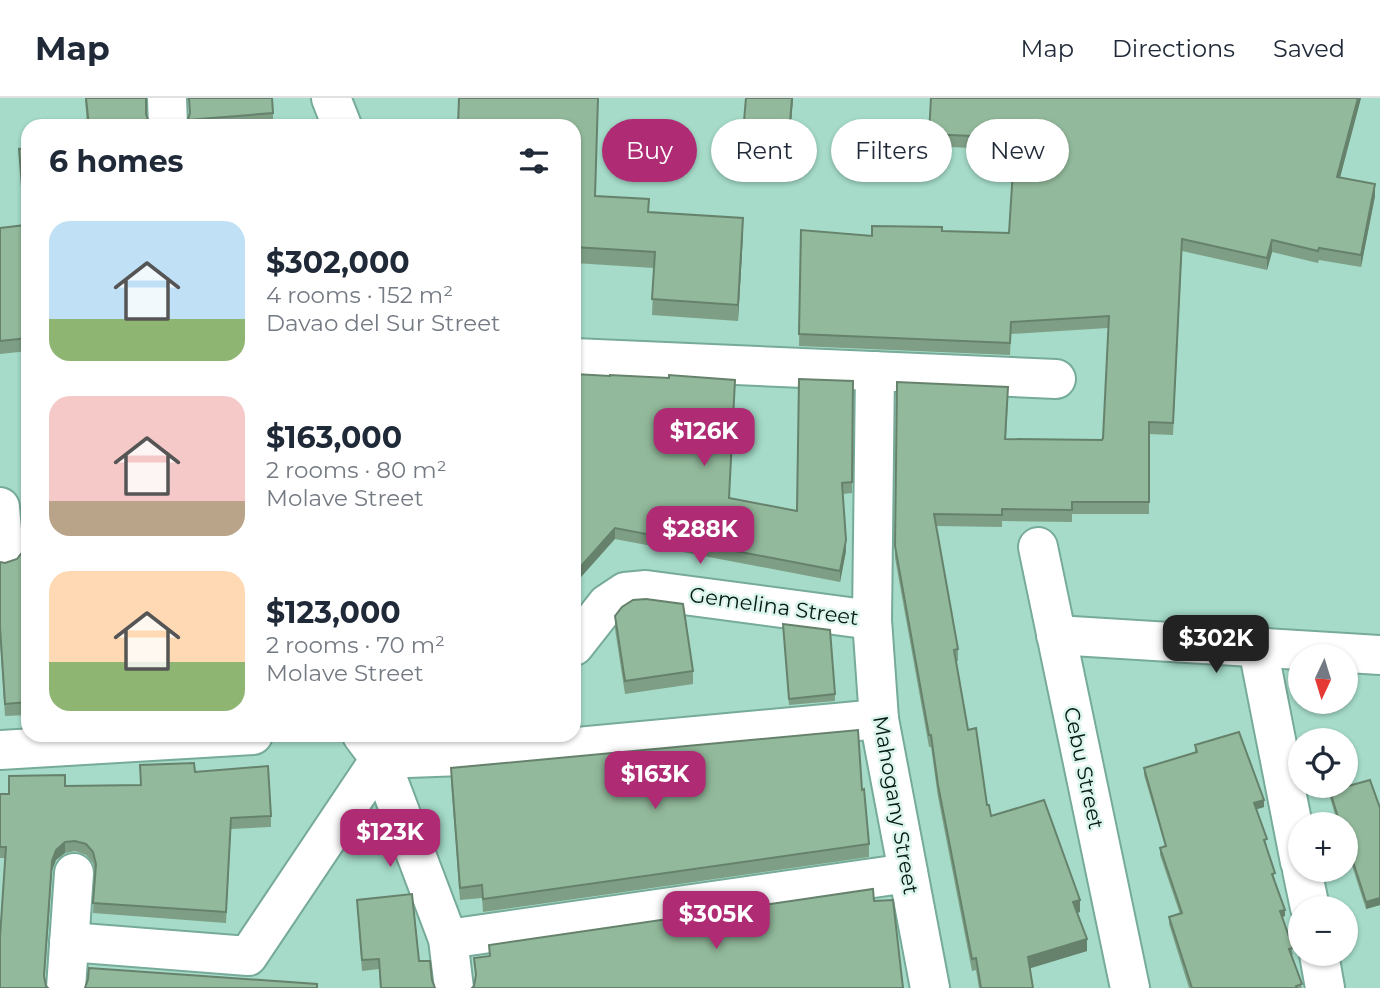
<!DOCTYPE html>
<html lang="en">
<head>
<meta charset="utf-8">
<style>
  :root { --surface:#fff; --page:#f2f2f3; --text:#1f2937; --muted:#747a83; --line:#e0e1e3; --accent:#af2c74 }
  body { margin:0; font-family:Montserrat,sans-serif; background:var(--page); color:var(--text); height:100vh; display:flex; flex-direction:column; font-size:26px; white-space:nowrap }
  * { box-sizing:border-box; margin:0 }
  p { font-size:23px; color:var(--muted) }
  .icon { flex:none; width:38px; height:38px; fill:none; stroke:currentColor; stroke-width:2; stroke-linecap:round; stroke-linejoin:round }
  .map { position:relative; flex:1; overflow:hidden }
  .drawer { position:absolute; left:21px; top:21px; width:560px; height:623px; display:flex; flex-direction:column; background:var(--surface); border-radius:21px; box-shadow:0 2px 5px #0004 }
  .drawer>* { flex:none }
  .guide { position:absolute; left:602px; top:21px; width:665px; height:63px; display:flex; gap:14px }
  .needle { width:46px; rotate:184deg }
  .tools { position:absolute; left:1288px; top:546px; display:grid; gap:14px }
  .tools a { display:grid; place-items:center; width:70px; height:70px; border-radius:50%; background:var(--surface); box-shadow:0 2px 5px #0004; font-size:35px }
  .price { position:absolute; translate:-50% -60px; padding:0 16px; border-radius:14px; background:var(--accent); color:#fff; font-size:23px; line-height:46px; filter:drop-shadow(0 2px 4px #0008) }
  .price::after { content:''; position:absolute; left:50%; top:42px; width:21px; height:16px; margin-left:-10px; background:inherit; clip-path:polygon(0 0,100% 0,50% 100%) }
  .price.current { background:#222; color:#fff }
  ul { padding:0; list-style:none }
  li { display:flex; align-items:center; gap:21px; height:175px; padding:0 28px }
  li span { display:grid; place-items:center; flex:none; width:196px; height:140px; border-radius:21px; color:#555 }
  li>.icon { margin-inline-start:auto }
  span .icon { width:84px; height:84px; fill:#fffc; stroke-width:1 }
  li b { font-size:30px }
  h2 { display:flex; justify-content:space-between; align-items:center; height:84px; padding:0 28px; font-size:30px }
  .chip { padding:0 24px; border-radius:32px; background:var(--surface); box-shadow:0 2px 5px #0004; font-size:24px; line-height:63px }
  .chip.current { background:var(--accent); color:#fff }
  header { display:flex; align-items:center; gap:42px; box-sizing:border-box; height:98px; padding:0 35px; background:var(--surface); border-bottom:2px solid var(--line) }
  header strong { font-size:33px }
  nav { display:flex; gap:38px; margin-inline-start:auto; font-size:24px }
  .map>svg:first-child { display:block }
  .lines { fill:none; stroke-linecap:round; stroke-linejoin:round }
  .minor-casing { stroke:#77ab99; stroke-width:42 }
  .minor { stroke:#fff; stroke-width:38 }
  .wall { fill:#7e9f85 }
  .shaded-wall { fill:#66826c }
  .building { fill:#92b99b; stroke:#66826c; stroke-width:2 }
  .labels { text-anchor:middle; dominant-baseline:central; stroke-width:5; stroke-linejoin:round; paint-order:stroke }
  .street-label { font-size:21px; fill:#051a14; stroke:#dbf5ec }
</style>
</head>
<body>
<header>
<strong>Map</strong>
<nav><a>Map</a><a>Directions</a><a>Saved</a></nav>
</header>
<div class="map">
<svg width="1380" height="890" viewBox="0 0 1380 890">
  <rect width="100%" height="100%" fill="#a5dbc8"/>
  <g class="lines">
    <defs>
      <g id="minor">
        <polyline points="167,0 168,28"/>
        <polyline points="331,0 342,28"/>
        <polyline points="574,260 1056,281"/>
        <polyline points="875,273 872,522 879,621 930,890"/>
        <polyline points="0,409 4,456"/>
        <polyline points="1038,449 1130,890"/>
        <polyline points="1056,537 1380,557"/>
        <polyline points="574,548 607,506 625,494 646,492 872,522"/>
        <polyline points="1258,550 1300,764"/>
        <polyline points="362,637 380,661 448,841 454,890"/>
        <polyline points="0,652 253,637"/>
        <polyline points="1302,772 1310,810"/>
        <polyline points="448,841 908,775"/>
        <polyline points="69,844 248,858 380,661 490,657 879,621"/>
        <polyline points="1319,856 1325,890"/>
        <polyline points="66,890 74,775"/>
      </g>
    </defs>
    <use href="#minor" class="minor-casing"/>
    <use href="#minor" class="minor"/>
  </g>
  <g class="wall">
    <polygon points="85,0 146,0 146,16 149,28 87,28"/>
    <polygon points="793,0 787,76 741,75 741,58"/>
    <polygon points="931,0 1361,0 1340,79 1375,98 1361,169 1319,162 1318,165 1272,154 1267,172 1182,153 1173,337 1149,336 1149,416 1072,416 1072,424 1002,423 1002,429 936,428 958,551 958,563 956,563 968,632 991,718 1080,814 1077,815 1087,853 1030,870 1033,890 979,890 976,872 972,873 938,699 931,649 929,649 895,460 897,284 1008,301 1006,341 1102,342 1103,340 1108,230 1011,236 1010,257 799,248 801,132 872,138 942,133 1009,135 1014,52 929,48"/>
    <polygon points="273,15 273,28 188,28 189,16"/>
    <polygon points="574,28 595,98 649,114 743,136 738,223 652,217 654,170 574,165"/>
    <polygon points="28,50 28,253 0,256 0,130 24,127 19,51"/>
    <polygon points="574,276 730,400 797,413 853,283 852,395 843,396 846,453 840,484 615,441"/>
    <polygon points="28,452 28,617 5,618 0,542 0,464 5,465 17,461"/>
    <polygon points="615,518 693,573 693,586 625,596 615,531"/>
    <polygon points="783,526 835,596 835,603 789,607"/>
    <polygon points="1195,647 1264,709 1257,711 1267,748 1266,749 1275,782 1274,782 1285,818 1282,819 1293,856 1292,857 1302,890 1189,890 1169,826 1169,819 1180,816 1160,757 1160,750 1165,748 1144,677 1144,670 1195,654"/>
    <polygon points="451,670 862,692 869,746 869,759 483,814 482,800 460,802 451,683"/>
    <polygon points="195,674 271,718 271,729 231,731 226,825 93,815 95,774 93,765 86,757 75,753 65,755 56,762 0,890 5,760 0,760 0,696 9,696 65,688 140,687"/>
    <polygon points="1330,693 1380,710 1380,807 1366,811 1346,749 1346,726 1338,726 1330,700"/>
    <polygon points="357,802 419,863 432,882 435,890 380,890 379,871 362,873"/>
  </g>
  <g class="shaded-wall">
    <polygon points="792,0 793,0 787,76 787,60"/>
    <polygon points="1358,0 1361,0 1337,91 1337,79"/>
    <polygon points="1375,86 1375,98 1361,169 1361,157"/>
    <polygon points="743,120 743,136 738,223 738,207"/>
    <polygon points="1272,142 1272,154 1267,172 1267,160"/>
    <polygon points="615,430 615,441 574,487 574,476"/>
    <polygon points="846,442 846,453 840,484 840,473"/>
    <polygon points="1264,702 1264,709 1254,712 1254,705"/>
    <polygon points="65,744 65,755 56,762 52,773 44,888 52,763 56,752"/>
    <polygon points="1380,800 1380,807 1366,811 1366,804"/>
    <polygon points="1080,802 1080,814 1073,816 1073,804"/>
    <polygon points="1285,812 1285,818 1280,820 1280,813"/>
    <polygon points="1087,841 1087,853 1028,871 1028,859"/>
  </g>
  <g class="building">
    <polygon points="86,0 146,0 146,16 149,25 141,26 141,28 89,28"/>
    <polygon points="189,0 272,0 273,15 188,22 190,15"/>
    <polygon points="459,0 598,0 595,98 649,101 648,114 743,120 738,207 652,201 655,154 574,149 574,28 458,28"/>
    <polygon points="746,0 792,0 787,60 741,58"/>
    <polygon points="931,0 1358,0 1337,79 1375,86 1361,157 1319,150 1318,153 1272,142 1267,160 1182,141 1173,325 1149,324 1149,404 1072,404 1072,412 1002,411 1002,417 934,416 958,551 954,552 968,632 976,630 987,707 989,707 991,718 1044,702 1080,802 1073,804 1087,841 1028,859 1033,890 981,890 976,860 972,861 938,687 931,637 929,637 895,448 897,284 1008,289 1005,341 1102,342 1103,340 1109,218 1011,224 1010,245 799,236 801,132 872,138 872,128 942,129 942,133 1009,135 1015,40 929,36"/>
    <polygon points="28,50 28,240 0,243 0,130 25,127 19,51"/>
    <polygon points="574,276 610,278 610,277 669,280 669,277 735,282 729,400 797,413 799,281 853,283 852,384 842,385 846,442 840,473 615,430 574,476"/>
    <polygon points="24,452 28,452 28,604 5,606 0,529 0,464 5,465 17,461"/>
    <polygon points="646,501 683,506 693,573 625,583 615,518 622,509 633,502"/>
    <polygon points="783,526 830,532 835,596 789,601"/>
    <polygon points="858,632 862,692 864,691 869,746 483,801 482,787 460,790 451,670"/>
    <polygon points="1239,634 1264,702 1254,705 1267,741 1264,742 1275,775 1272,776 1285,812 1280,813 1293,850 1289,851 1302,886 1296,888 1297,890 1192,890 1169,819 1182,815 1160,750 1166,748 1144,670 1197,654 1195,647"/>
    <polygon points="194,665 195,674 268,668 271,718 231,720 226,814 93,805 96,766 93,754 86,746 75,743 65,744 56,752 52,763 44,878 46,888 48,890 0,890 0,839 6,749 0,749 0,696 9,696 9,678 65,677 65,688 141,687 140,667"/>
    <polygon points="1370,682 1380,710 1380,800 1366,804 1346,742 1346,726 1340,726 1330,693"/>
    <polygon points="873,791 874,803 893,802 903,890 472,890 474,888 476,877 474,860 490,858 489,847"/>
    <polygon points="412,796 419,863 430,863 432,882 435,890 381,890 379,861 362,862 357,802"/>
    <polygon points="89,870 317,886 317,890 85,890 88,881"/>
  </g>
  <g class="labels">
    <g class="street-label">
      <text transform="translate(774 508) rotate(8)">Gemelina Street</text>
      <text transform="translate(1084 670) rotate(78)">Cebu Street</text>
      <text transform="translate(896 707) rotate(80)">Mahogany Street</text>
    </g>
  </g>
</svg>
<div class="tools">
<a><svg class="needle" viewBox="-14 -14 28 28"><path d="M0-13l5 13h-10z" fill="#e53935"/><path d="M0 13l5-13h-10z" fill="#747a83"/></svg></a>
<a><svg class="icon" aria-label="locate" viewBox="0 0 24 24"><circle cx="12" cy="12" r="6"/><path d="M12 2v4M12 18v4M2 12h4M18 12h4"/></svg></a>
<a>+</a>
<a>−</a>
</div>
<b class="price" style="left:704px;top:370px">$126K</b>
<b class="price" style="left:700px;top:468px">$288K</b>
<b class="price current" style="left:1216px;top:577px">$302K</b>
<b class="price" style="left:655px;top:713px">$163K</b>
<b class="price" style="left:390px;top:771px">$123K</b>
<b class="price" style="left:716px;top:853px">$305K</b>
<div class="guide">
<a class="chip current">Buy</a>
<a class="chip">Rent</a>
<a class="chip">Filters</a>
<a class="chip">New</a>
</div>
<section class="drawer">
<h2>6 homes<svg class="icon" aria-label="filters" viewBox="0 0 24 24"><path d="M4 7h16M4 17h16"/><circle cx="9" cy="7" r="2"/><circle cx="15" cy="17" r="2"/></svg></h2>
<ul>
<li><span style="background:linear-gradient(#bfe0f5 70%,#8fb573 0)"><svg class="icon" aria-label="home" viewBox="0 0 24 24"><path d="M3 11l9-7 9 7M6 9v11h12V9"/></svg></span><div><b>$302,000</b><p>4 rooms · 152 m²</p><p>Davao del Sur Street</p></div></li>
<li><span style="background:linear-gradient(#f6c9c9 75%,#b9a48a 0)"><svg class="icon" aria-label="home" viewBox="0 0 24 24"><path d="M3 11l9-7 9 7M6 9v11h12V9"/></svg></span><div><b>$163,000</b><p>2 rooms · 80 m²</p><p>Molave Street</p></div></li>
<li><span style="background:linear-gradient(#ffd9b3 65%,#8fb573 0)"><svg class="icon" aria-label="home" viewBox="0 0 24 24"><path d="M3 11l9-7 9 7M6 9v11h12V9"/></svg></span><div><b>$123,000</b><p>2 rooms · 70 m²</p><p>Molave Street</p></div></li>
</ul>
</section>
</div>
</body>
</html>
